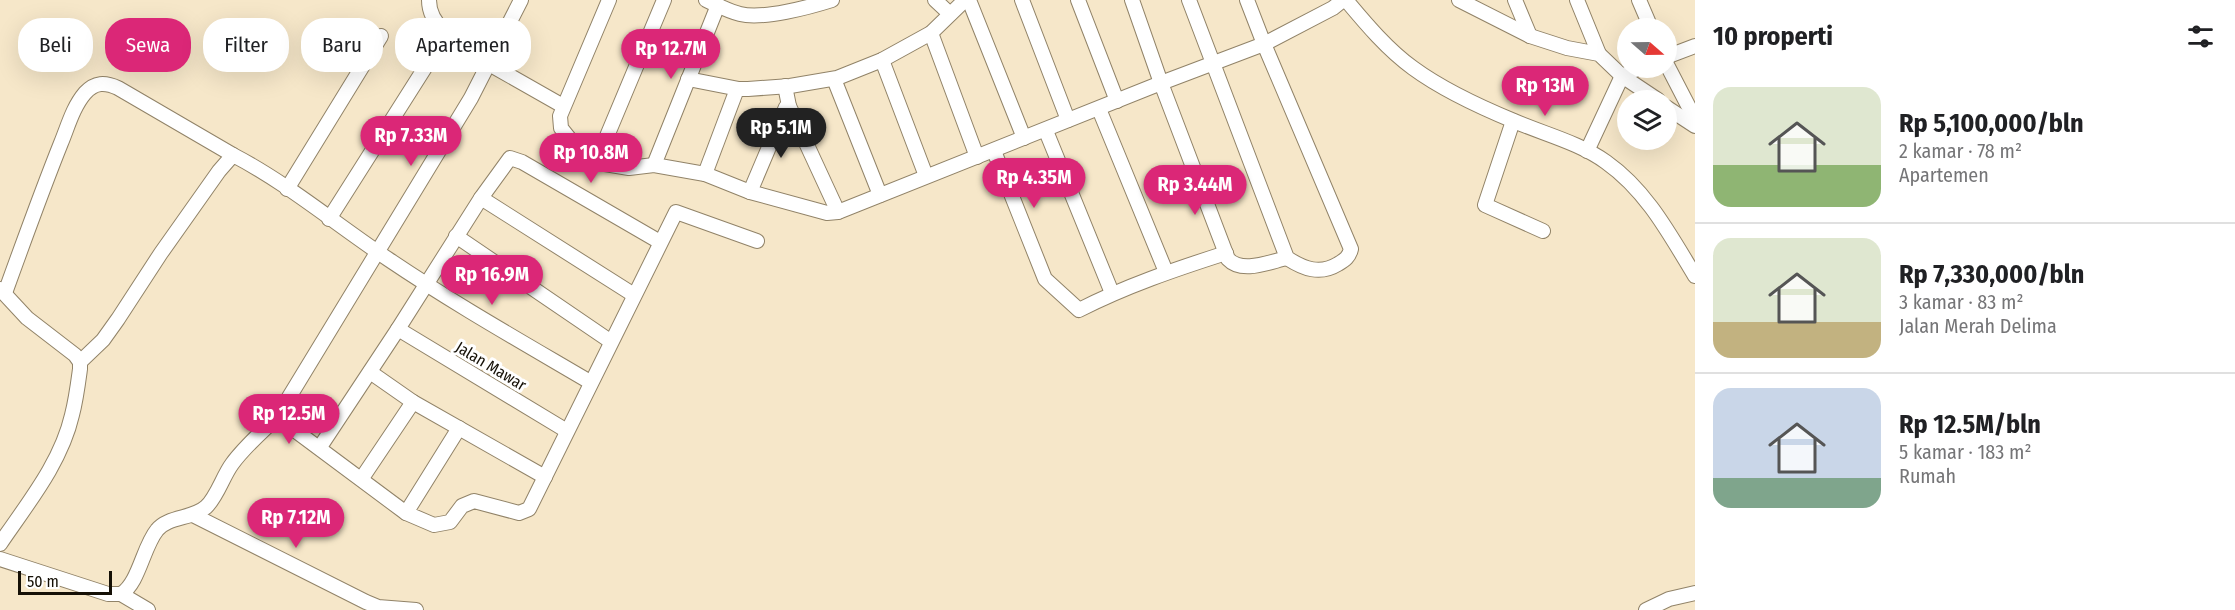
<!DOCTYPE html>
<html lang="id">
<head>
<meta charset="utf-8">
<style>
  :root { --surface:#fff; --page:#f2f2f2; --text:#202124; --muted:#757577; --line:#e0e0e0; --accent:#db2777 }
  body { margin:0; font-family:"Fira Sans Condensed",sans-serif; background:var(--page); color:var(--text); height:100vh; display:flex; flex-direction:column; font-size:22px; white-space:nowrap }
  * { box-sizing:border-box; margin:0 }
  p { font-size:20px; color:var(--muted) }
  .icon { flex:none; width:33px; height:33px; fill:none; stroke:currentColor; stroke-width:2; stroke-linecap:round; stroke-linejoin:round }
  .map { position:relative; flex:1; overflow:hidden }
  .details { display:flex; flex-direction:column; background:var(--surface); width:540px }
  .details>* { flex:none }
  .banner { position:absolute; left:18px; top:18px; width:570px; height:54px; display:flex; gap:12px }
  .needle { width:39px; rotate:110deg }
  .fabs { position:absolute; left:1617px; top:18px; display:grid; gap:12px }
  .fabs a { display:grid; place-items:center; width:60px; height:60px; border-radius:50%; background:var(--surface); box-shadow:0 6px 24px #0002; font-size:30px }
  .scale { position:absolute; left:18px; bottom:15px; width:94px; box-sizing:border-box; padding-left:6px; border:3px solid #151006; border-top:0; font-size:16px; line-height:21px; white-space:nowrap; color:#151006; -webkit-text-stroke:4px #fff; paint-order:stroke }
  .price { position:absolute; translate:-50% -51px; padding:0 14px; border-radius:21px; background:var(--accent); color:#fff; font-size:20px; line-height:39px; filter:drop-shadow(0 2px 3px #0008) }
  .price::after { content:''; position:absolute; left:50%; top:36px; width:18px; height:14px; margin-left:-9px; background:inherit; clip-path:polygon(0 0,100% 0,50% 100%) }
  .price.current { background:#222; color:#fff }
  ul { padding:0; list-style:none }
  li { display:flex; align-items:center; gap:18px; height:150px; padding:0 18px }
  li+li { border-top:2px solid var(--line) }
  li span { display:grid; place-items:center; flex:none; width:168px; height:120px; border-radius:18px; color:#555 }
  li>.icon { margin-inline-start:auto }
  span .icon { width:72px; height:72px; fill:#fffc; stroke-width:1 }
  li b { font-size:26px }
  h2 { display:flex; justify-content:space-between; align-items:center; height:72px; padding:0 18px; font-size:26px }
  .chip { padding:0 21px; border-radius:24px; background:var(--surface); box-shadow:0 6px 24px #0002; font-size:21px; line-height:54px }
  .chip.current { background:var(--accent); color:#fff }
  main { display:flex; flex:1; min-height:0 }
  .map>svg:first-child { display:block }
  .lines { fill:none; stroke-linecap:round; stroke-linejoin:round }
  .minor-casing { stroke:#918368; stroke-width:16 }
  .minor { stroke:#fff; stroke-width:14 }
  .labels { text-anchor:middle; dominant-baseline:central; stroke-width:6; stroke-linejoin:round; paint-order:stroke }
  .street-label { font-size:16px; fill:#151006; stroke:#fff }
</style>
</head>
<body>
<main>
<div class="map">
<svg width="1695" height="610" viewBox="0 0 1695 610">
  <rect width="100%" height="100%" fill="#f6e7c9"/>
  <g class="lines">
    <defs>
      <g id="minor">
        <path d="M429,0c0,33 39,45 63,59"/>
        <polyline points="609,0 560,116 561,128 573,143 588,155 605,164 629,168 654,165 705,174 750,192 827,213 838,212 1161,83 1264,44 1333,8 1343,0"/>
        <path d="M706,0c11,5 22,11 34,14 22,6 70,-7 92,-14"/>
        <polyline points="935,0 950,14"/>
        <polyline points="969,0 1024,138"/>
        <polyline points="1022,0 1068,120"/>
        <polyline points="1078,0 1117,101"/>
        <path d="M1132,0l29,83 67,176c14,15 41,3 59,-1"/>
        <path d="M1189,0l98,258c17,11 33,17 51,6 7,-4 11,-7 13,-15l-87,-205 -17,-44"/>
        <path d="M1346,0c20,24 42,50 67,68 30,22 67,39 101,53 30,13 66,22 92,41 41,29 64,73 89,114"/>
        <polyline points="1459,0 1530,36 1567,48 1599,54 1622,76 1658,100"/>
        <polyline points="1515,0 1530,36"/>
        <polyline points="1577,0 1599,54"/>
        <polyline points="1639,0 1651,28"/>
        <polyline points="931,33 977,157"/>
        <polyline points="1666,57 1695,46"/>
        <polyline points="882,60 926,176"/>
        <polyline points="1666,63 1695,119"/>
        <polyline points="489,64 563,106"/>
        <polyline points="688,79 739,89 748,89 790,86 837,78 882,60 931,33 965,0"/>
        <polyline points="834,79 880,195"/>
        <polyline points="785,86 789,106 838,212"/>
        <polyline points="1666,107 1695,126"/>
        <polyline points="1099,109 1166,272"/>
        <polyline points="1513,121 1485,205 1543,231"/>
        <polyline points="1046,131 1112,293"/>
        <path d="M994,151l51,128 34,31c47,-24 97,-41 147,-57"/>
        <polyline points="1587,151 1622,76 1639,68"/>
        <polyline points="597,160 664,0"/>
        <polyline points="654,165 718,5"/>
        <polyline points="705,174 737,89"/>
        <polyline points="287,189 381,36"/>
        <polyline points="750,192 786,107 789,106"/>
        <polyline points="481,198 634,295"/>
        <polyline points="329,219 426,66"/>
        <polyline points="456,236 610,341"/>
        <path d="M0,289l27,29 48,37 5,7v7c-2,15 -4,31 -8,46 -11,48 -45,89 -72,129"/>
        <path d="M5,293c18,-50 36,-100 56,-150 7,-17 12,-36 24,-50 10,-11 20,-11 33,-5l115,67"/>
        <polyline points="398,329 567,431"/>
        <path d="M80,362l23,-22 15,-21 43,-66 58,-82 14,-16c54,28 104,70 155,104 65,44 134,83 202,123"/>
        <polyline points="370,372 413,402 545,477"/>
        <polyline points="277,417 406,513"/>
        <polyline points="459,428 406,513 434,525 450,522 462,506 474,501 519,513 529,509 676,212 757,241"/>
        <polyline points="320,447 398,329 481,198 510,158 522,162 660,242"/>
        <polyline points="362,478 413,402"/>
        <polyline points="193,515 366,602 378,607 416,610"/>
        <polyline points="0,559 108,594 121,594 148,610"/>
        <path d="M121,594c18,-11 22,-47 36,-64 11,-14 36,-11 49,-23 11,-10 17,-31 26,-43 13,-18 30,-32 45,-47l194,-319 50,-98"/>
        <polyline points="1646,610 1669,599 1695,593"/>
      </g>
    </defs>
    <use href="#minor" class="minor-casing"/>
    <use href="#minor" class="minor"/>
  </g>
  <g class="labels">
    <g class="street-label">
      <text transform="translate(491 366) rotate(31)">Jalan Mawar</text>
    </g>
  </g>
</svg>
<div class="fabs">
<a><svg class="needle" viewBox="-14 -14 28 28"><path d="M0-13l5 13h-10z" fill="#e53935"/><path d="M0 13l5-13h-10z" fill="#757577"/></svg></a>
<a><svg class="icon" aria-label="layers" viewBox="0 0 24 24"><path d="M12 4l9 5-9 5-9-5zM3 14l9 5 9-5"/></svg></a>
</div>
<div class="scale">50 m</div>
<b class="price" style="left:671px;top:80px">Rp 12.7M</b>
<b class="price" style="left:1545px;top:117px">Rp 13M</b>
<b class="price current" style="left:781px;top:159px">Rp 5.1M</b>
<b class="price" style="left:411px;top:167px">Rp 7.33M</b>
<b class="price" style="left:591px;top:184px">Rp 10.8M</b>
<b class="price" style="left:1034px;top:209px">Rp 4.35M</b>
<b class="price" style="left:1195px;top:216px">Rp 3.44M</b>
<b class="price" style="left:492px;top:306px">Rp 16.9M</b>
<b class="price" style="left:289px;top:445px">Rp 12.5M</b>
<b class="price" style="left:296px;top:549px">Rp 7.12M</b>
<div class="banner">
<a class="chip">Beli</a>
<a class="chip current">Sewa</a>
<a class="chip">Filter</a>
<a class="chip">Baru</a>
<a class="chip">Apartemen</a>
</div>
</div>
<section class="details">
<h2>10 properti<svg class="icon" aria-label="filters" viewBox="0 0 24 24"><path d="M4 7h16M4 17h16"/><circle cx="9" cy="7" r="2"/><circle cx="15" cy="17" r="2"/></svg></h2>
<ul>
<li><span style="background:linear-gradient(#dfe7d0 65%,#8fb573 0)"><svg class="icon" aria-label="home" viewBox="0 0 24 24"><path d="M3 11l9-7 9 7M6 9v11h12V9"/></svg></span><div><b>Rp 5,100,000/bln</b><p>2 kamar · 78 m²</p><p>Apartemen</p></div></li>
<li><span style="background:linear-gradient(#dfe7d0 70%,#c2b280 0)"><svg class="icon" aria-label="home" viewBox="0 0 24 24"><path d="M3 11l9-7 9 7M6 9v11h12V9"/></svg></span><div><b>Rp 7,330,000/bln</b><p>3 kamar · 83 m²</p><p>Jalan Merah Delima</p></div></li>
<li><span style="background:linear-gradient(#c9d6e8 75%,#7fa58c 0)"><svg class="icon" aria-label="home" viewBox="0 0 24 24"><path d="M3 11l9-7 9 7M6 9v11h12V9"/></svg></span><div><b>Rp 12.5M/bln</b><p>5 kamar · 183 m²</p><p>Rumah</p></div></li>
</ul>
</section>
</main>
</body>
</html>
